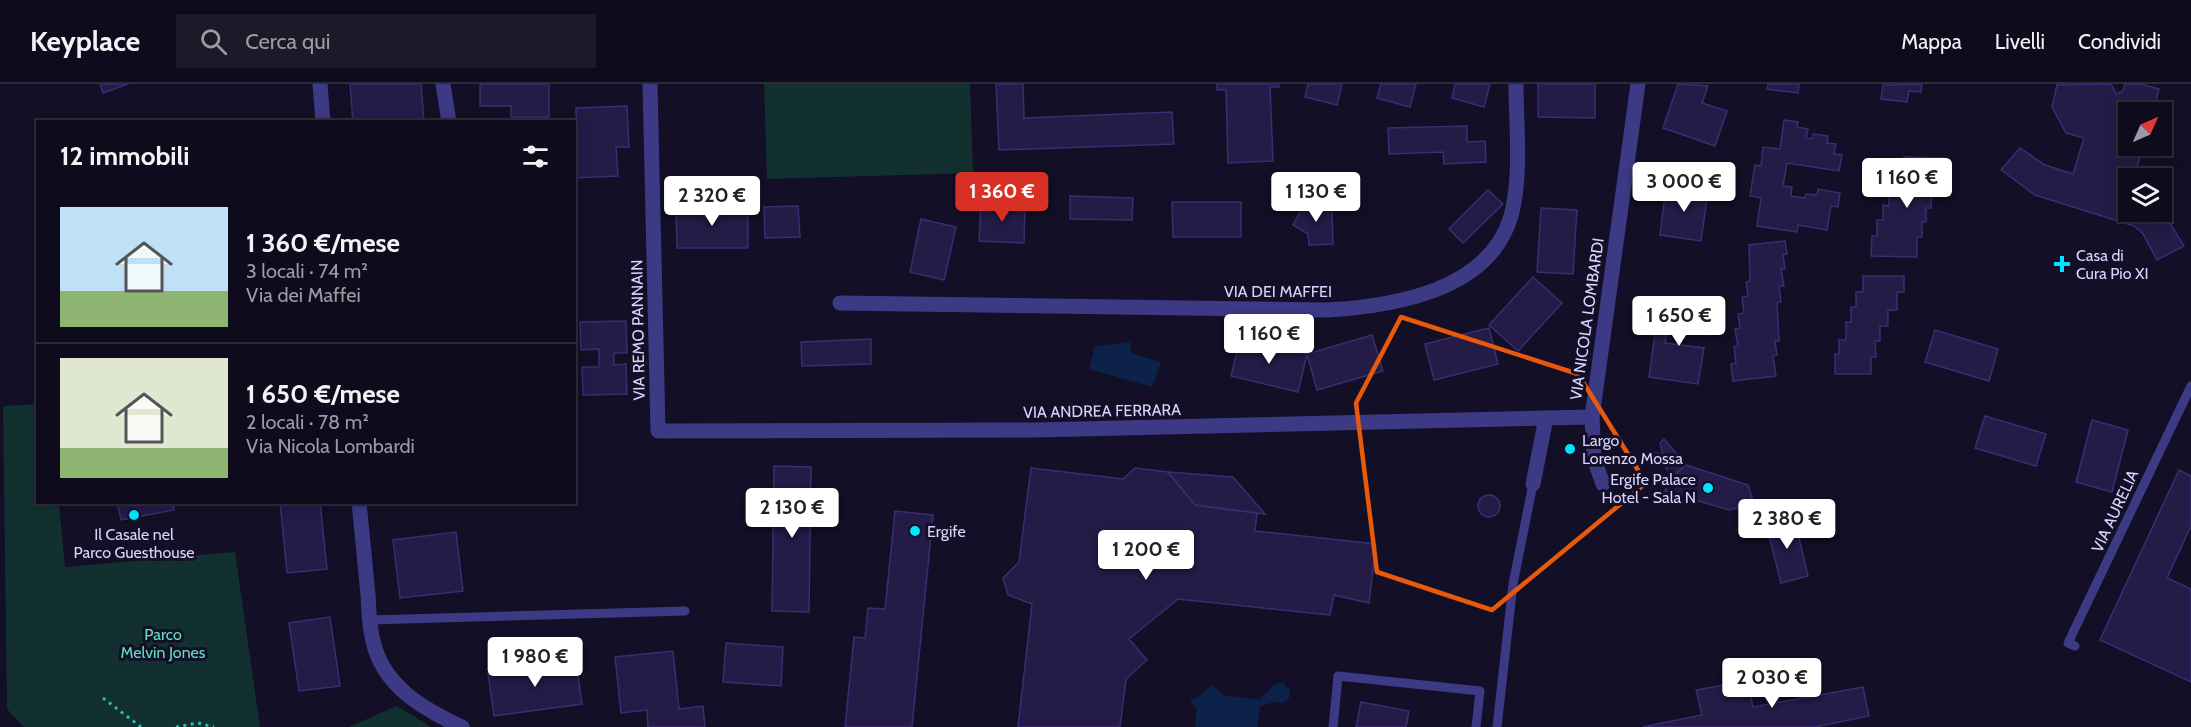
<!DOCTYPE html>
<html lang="it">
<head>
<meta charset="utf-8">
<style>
  :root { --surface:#0e0b1c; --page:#1c1929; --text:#f1f3f6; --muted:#9b9ba3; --line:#2e2b3b; --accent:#d93025 }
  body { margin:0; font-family:Cabin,sans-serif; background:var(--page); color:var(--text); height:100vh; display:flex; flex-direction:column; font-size:22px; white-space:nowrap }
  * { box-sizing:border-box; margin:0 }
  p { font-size:20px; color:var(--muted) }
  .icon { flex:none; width:33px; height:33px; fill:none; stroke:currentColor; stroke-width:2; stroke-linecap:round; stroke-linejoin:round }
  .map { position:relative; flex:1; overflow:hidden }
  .side { position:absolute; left:36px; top:36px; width:540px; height:384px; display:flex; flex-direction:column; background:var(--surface); border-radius:0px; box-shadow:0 3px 15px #0003,0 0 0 2px var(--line) }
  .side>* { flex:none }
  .needle { width:39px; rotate:45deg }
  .fabs { position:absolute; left:2118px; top:18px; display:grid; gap:12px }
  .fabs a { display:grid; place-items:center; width:54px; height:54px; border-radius:0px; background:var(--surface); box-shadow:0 3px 15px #0003,0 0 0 2px var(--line); font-size:30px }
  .price { position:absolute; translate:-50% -51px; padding:0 14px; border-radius:6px; background:#fff; color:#222; font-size:20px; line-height:39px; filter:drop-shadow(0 2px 3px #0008) }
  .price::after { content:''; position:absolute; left:50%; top:36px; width:18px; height:14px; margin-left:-9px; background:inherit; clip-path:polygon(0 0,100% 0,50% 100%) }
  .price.selected { background:var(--accent); color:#fff }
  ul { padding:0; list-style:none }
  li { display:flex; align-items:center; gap:18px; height:150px; padding:0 24px }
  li+li { border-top:2px solid var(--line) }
  li span { display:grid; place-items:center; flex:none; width:168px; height:120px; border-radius:0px; color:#555 }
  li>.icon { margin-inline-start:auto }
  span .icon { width:72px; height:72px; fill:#fffc; stroke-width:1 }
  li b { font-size:26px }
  h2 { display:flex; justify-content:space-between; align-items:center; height:72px; padding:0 24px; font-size:26px }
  header { display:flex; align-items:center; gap:36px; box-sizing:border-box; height:84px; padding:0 30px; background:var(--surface); border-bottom:2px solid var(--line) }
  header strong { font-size:28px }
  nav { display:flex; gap:33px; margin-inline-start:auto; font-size:21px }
  .search { width:420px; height:54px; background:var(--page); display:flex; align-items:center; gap:15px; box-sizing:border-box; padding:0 21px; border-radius:0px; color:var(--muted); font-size:22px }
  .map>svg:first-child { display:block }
  .green { fill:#12302f }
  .water { fill:#0c2248 }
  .building { fill:#241b47; stroke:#3b2d73; stroke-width:1.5 }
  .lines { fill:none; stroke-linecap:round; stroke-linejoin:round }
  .path { stroke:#2fb8b0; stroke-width:3; stroke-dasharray:3 4.5; stroke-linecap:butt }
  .service { stroke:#3d3a85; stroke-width:9 }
  .minor { stroke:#3d3a85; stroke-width:15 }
  .marked { fill:none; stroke:#e8590c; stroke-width:4.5; stroke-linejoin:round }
  .poi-dot { fill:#00e5ff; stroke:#130f26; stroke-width:2 }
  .labels { text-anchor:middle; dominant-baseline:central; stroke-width:6; stroke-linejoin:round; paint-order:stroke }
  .poi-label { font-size:16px; fill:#d9d4ff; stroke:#130f26; text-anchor:start }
  .street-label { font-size:16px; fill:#d9d4ff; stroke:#130f26 }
  .park-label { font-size:16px; fill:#5fe0c0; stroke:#130f26 }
</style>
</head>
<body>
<header>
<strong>Keyplace</strong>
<div class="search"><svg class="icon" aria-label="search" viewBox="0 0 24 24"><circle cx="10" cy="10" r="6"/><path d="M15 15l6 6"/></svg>Cerca qui</div>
<nav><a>Mappa</a><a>Livelli</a><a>Condividi</a></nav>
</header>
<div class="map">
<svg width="2191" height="643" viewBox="0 0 2191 643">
  <rect width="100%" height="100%" fill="#130f26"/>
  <g class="green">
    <polygon points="764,0 970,0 973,89 767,95"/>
    <polygon points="37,320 38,418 59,419 65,483 235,468 260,643 24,643 7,625 3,322"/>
    <polygon points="397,622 431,643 349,643"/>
  </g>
  <g class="water">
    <polygon points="1130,258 1131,269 1161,278 1152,303 1089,285 1095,262"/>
    <polygon points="1283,599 1290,606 1290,613 1282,619 1275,618 1260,622 1257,643 1195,643 1197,625 1190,618 1212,601 1224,611 1259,616 1275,600"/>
  </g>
  <g class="building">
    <polygon points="100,0 128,0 103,9"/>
    <polygon points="350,0 421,0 424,38 353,38"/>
    <polygon points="480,0 549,0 549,33 511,33 511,22 480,22"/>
    <polygon points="996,0 1023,0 1024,34 1172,28 1174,60 999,66"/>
    <polygon points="1217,0 1279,0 1279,3 1270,3 1273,77 1228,79 1226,6 1217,6"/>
    <polygon points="1308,0 1342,0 1337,21 1305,13"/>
    <polygon points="1381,0 1416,0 1410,23 1377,14"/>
    <polygon points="1455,0 1490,0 1484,23 1452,14"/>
    <polygon points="1538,0 1595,0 1595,34 1538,33"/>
    <polygon points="1678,0 1708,2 1702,19 1727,27 1715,62 1663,44"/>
    <polygon points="1768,0 1799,0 1798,9 1767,5"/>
    <polygon points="1883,0 1892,1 1922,0 1921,8 1909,7 1907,18 1881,15"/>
    <polygon points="2111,0 2116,10 2123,7 2125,0 2141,0 2159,5 2153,28 2128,28 2128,62 2143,62 2134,94 2128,94 2128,128 2162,126 2184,162 2157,176 2143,150 2134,142 2035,111 2001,86 2020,64 2045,81 2073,90 2084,54 2066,49 2052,23 2057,1"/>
    <polygon points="627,22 629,63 616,63 618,92 574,94 574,56 577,56 576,24"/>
    <polygon points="1784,36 1798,38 1797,43 1808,45 1806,54 1812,55 1813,50 1828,52 1827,59 1836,60 1834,70 1842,71 1839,87 1787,79 1783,102 1792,103 1791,112 1805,114 1806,110 1817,111 1818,105 1840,109 1838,123 1831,122 1827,146 1798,141 1797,148 1757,142 1761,114 1750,112 1755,81 1761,82 1763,63 1780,65"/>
    <polygon points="1467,42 1467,58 1485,57 1486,78 1444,80 1443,68 1389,70 1388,44"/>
    <polygon points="1904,73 1944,74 1944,89 1938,89 1937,106 1932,106 1931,124 1926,124 1926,138 1922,138 1922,153 1917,153 1917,173 1871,172 1872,152 1877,152 1877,136 1883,136 1883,121 1889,122 1889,106 1896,106 1896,92 1904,93"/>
    <polygon points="1666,102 1708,108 1701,157 1660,151"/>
    <polygon points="1488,106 1503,120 1463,159 1449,145"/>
    <polygon points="1070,112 1133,114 1132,136 1070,135"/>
    <polygon points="1308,114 1332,127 1333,160 1309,161 1308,150 1293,141"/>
    <polygon points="981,118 1025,120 1024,159 979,157"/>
    <polygon points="1172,118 1241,118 1241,153 1173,153"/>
    <polygon points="798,122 800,153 765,154 764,123"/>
    <polygon points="676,123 748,123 748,164 677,164"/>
    <polygon points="1541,124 1577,126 1573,190 1537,188"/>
    <polygon points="921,135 956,143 944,196 910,188"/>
    <polygon points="1785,157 1787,170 1783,171 1785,185 1781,185 1784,202 1779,202 1781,218 1777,219 1779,257 1775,257 1777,271 1773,272 1776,292 1733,297 1731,280 1736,279 1734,263 1738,262 1735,245 1740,244 1738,230 1744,229 1742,213 1748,212 1746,198 1750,197 1749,161"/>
    <polygon points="1863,192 1904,192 1904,208 1897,208 1897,226 1888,226 1888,242 1880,242 1880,257 1875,257 1876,273 1871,273 1871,290 1835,290 1835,270 1839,270 1839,256 1846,256 1846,238 1851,238 1851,223 1856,223 1856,208 1863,208"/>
    <polygon points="1533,193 1562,219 1518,267 1489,241"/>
    <polygon points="1695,218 1710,220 1705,251 1667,245 1665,259 1704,264 1698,300 1649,293 1658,229 1692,234"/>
    <polygon points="626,237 627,269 614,269 614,281 626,280 627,310 583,311 582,283 599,283 599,265 581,266 580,238"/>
    <polygon points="1489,244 1498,280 1434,296 1425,260"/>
    <polygon points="1935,246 1998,265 1989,297 1925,278"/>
    <polygon points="1372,251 1383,287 1317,306 1307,270"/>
    <polygon points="871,255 871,280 802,282 801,258"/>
    <polygon points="1240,255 1307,270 1298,308 1231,292"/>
    <polygon points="1985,332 2046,350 2036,382 1975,364"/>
    <polygon points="2092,336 2128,346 2112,408 2076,398"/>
    <polygon points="1664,355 1686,381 1672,393 1656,369 1663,370 1660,359"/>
    <polygon points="1686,381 1748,401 1754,420 1729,426 1665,407 1668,397"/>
    <polygon points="774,382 811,383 809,528 772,527"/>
    <polygon points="1031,384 1123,395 1135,384 1168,388 1195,421 1257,429 1255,447 1376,460 1369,519 1334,511 1330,531 1178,515 1129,555 1147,576 1126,595 1120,643 1018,643 1032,520 1008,511 1003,494 1019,478"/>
    <polygon points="2179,386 2191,392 2191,442 2167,494 2191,505 2191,598 2100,556"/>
    <polygon points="1168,388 1233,393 1265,430 1195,421"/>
    <circle cx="1489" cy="422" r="11"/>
    <polygon points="117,418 173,418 174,426 121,436"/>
    <polygon points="280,418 320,418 327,485 287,489"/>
    <polygon points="895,427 933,431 912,643 845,643 854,553 865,554 868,524 885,525"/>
    <polygon points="1794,433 1808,492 1781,499 1766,440"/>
    <polygon points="456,448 463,507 400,514 393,456"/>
    <polygon points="330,533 340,602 299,607 289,539"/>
    <polygon points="726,559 783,563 781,602 723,598"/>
    <polygon points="673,567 679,625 703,622 705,643 648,643 647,626 621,629 615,573"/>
    <polygon points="576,577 582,620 494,632 488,589"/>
    <polygon points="1747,597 1753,623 1863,603 1869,632 1815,643 1643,643 1702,631 1696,606"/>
    <polygon points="1361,618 1409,627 1406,643 1356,643"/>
  </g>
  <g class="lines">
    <g class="path">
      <polyline points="103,614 141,643"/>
      <polyline points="176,643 198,639 214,643"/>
    </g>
    <g class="service">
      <polyline points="370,536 685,527"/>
      <polyline points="2075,562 2068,559 2191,302"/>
      <polyline points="1333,643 1338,592 1480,607 1476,643"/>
      <polyline points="1497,643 1513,500 1533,400"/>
    </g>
    <g class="minor">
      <polyline points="320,0 323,38"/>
      <polyline points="443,0 449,38"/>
      <polyline points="650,0 658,347 1036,346 1546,334"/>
      <path d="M840,219l488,7c66,-4 161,-19 183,-94 11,-41 5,-90 5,-132"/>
      <polyline points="1592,333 1638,0"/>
      <polyline points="1533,400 1546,334 1592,333 1594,375 1603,400"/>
      <path d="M359,418c3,31 6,62 9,93 1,15 1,31 5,46 10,45 50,68 89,86"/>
    </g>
  </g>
  <path class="marked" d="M1401,233l177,57 68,109 -154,127 -115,-38 -21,-169z"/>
  <g class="poi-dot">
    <path d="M2059 171h6v6h6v6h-6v6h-6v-6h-6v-6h6z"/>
    <circle cx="1570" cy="365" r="6"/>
    <circle cx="1708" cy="404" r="6"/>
    <circle cx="134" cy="431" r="6"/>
    <circle cx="915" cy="447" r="6"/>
  </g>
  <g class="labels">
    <g class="poi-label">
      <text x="2076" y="171">Casa di<tspan x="2076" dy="18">Cura Pio XI</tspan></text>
      <text x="1582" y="356">Largo<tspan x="1582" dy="18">Lorenzo Mossa</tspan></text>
      <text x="1696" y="395" text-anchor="end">Ergife Palace<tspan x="1696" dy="18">Hotel - Sala N</tspan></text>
      <text x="927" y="447">Ergife</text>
      <text x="134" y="450" text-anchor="middle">Il Casale nel<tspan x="134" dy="18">Parco Guesthouse</tspan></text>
    </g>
    <g class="street-label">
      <text x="1278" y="207">VIA DEI MAFFEI</text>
      <text transform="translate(1587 235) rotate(-82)">VIA NICOLA LOMBARDI</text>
      <text transform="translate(638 246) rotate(-91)">VIA REMO PANNAIN</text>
      <text transform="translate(1102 327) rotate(-1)">VIA ANDREA FERRARA</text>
      <text transform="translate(2115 427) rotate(-65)">VIA AURELIA</text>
    </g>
    <g class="park-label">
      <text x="163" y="550">Parco<tspan x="163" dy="18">Melvin Jones</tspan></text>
    </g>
  </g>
</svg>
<div class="fabs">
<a><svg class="needle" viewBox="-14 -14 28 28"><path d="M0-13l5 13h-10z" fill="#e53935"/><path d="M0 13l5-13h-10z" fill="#9b9ba3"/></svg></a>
<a><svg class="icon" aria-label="layers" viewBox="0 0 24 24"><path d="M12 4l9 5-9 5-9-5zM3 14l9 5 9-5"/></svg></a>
</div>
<b class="price" style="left:1907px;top:125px">1 160 €</b>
<b class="price" style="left:1684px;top:129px">3 000 €</b>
<b class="price selected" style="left:1002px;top:139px">1 360 €</b>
<b class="price" style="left:1316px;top:139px">1 130 €</b>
<b class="price" style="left:712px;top:143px">2 320 €</b>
<b class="price" style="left:1679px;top:263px">1 650 €</b>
<b class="price" style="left:1269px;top:281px">1 160 €</b>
<b class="price" style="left:792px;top:455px">2 130 €</b>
<b class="price" style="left:1787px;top:466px">2 380 €</b>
<b class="price" style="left:1146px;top:497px">1 200 €</b>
<b class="price" style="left:535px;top:604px">1 980 €</b>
<b class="price" style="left:1772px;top:625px">2 030 €</b>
<section class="side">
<h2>12 immobili<svg class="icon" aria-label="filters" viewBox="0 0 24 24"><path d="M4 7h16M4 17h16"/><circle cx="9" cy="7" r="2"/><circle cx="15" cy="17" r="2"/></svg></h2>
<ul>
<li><span style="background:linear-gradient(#bfe0f5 70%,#8fb573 0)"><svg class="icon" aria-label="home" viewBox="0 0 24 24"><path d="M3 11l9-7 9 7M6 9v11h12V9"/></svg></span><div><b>1 360 €/mese</b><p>3 locali · 74 m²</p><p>Via dei Maffei</p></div></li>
<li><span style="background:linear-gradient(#dfe7d0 75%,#8fb573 0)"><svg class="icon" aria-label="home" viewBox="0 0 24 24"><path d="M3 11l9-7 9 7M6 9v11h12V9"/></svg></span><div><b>1 650 €/mese</b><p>2 locali · 78 m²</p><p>Via Nicola Lombardi</p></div></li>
</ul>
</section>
</div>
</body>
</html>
